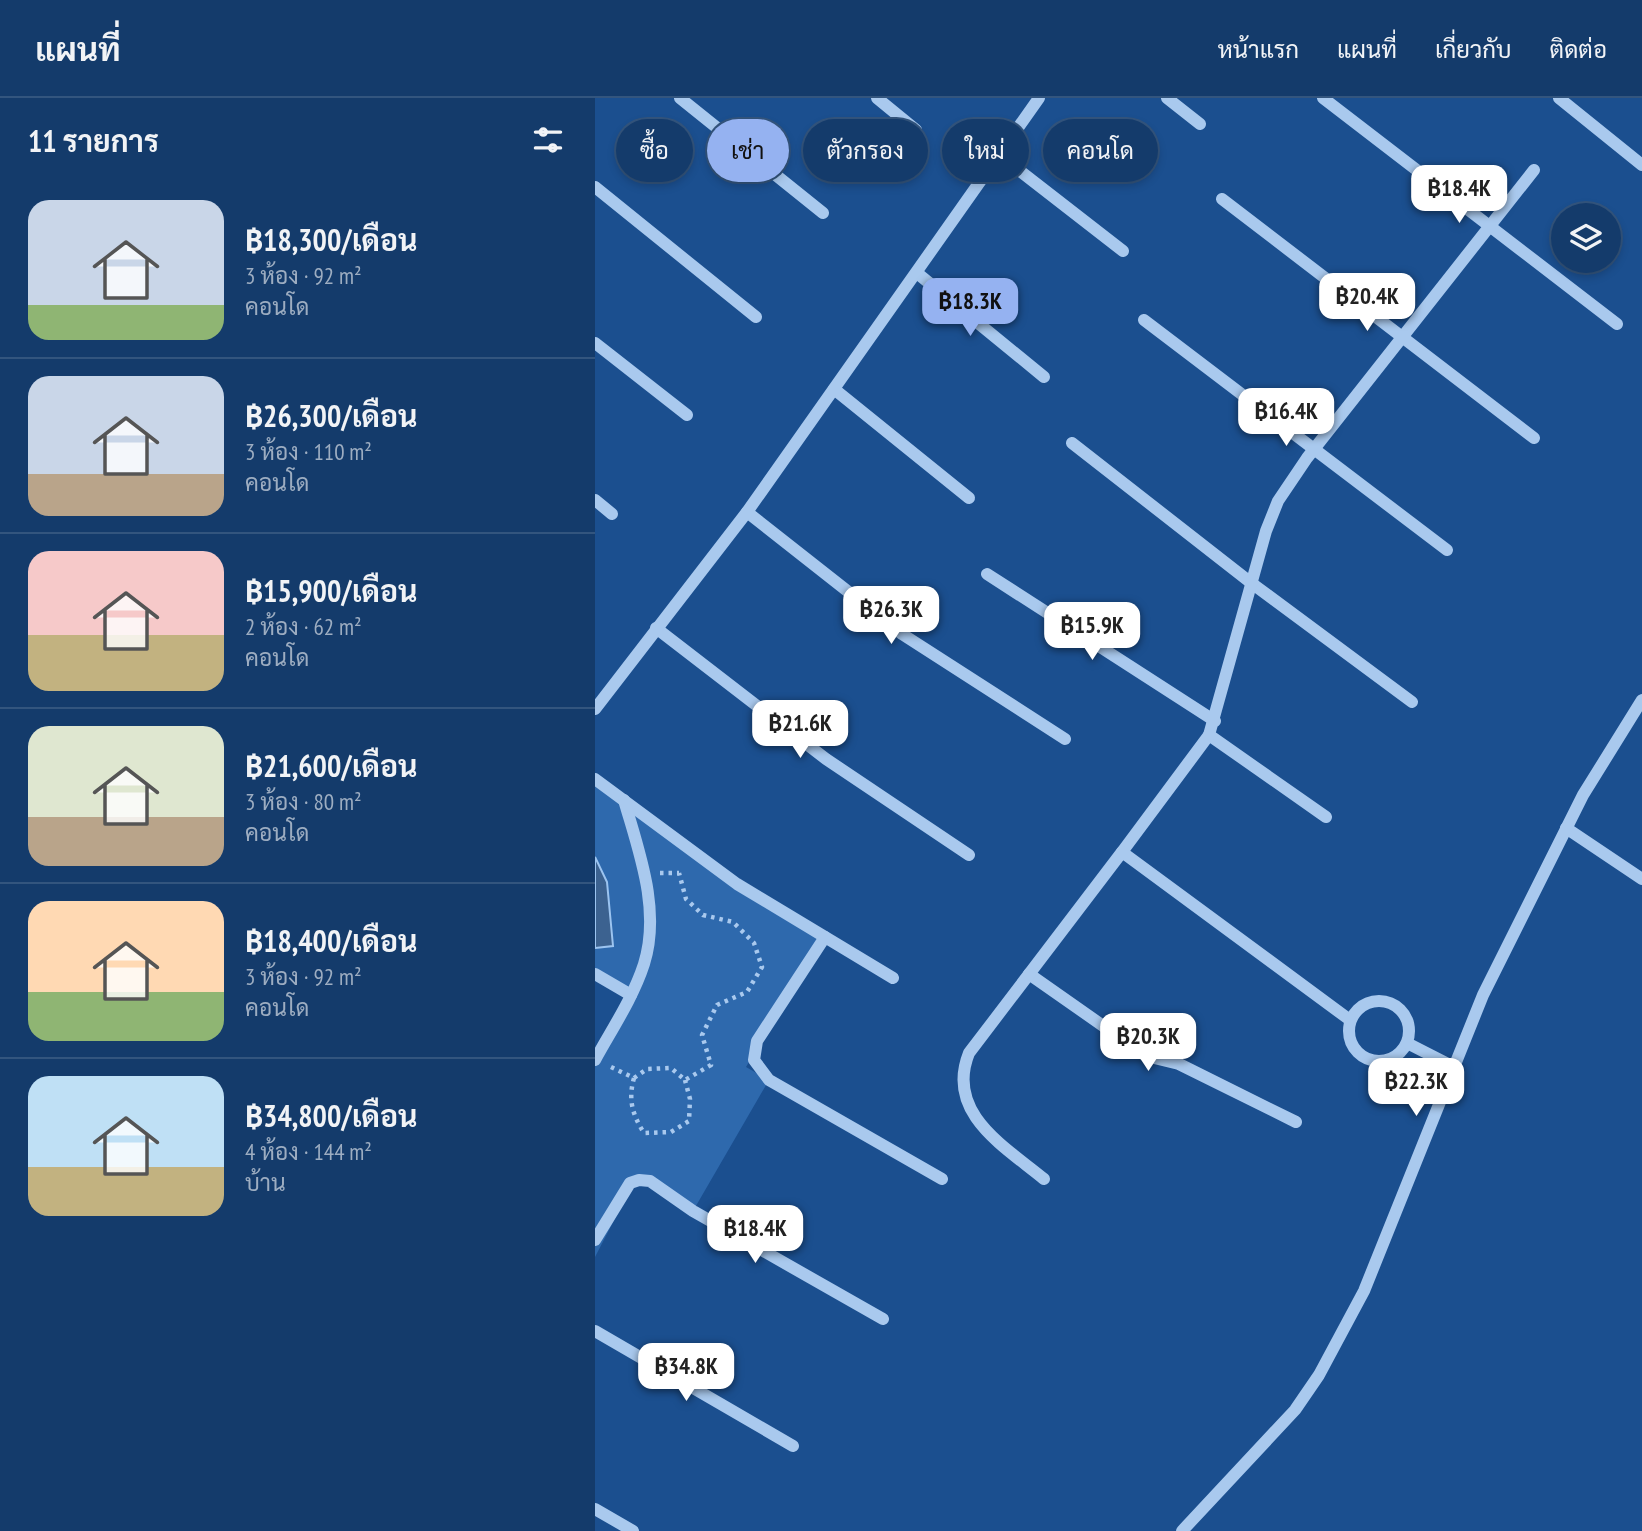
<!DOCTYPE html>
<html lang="th">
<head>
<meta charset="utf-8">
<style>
  :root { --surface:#143b6b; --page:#214673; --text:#f1f3f6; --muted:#9dadc1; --line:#33557e; --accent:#95b2f1 }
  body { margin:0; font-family:"PT Sans Narrow",Sarabun,sans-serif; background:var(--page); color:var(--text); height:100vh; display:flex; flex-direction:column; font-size:26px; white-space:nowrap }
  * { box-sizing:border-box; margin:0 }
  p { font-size:23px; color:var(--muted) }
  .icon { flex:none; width:38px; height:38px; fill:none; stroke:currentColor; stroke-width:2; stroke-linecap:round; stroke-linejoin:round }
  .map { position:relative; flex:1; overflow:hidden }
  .panel { display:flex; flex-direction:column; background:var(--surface); width:595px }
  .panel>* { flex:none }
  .hud { position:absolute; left:21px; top:21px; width:665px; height:63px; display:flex; gap:14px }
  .controls { position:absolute; left:956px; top:105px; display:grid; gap:14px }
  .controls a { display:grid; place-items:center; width:70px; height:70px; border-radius:50%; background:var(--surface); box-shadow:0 4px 10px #0003,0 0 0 2px var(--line); font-size:35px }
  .price { position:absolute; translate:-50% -60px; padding:0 16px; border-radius:14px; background:#fff; color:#222; font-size:23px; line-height:46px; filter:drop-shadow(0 2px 4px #0008) }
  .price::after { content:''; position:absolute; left:50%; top:42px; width:21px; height:16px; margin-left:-10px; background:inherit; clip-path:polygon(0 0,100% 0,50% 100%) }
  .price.selected { background:var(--accent); color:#111 }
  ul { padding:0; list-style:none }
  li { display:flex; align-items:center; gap:21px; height:175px; padding:0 28px }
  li+li { border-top:2px solid var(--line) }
  li span { display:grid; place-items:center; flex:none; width:196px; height:140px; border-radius:21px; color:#555 }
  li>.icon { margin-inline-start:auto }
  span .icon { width:84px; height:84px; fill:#fffc; stroke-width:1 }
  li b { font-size:30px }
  h2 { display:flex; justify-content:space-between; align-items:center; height:84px; padding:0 28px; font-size:30px }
  .chip { padding:0 24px; border-radius:32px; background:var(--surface); box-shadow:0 4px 10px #0003,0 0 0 2px var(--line); font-size:24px; line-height:63px }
  .chip.selected { background:var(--accent); color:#111 }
  header { display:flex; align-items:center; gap:42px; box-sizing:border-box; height:98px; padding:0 35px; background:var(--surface); border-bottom:2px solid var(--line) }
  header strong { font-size:33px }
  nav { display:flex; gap:38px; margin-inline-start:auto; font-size:24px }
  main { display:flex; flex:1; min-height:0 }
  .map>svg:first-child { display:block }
  .green { fill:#2e69ad }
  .water { fill:#3c6290; stroke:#9cc4f0; stroke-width:2 }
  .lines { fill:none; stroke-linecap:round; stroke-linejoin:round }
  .path { stroke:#a9c9ee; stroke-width:4.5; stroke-dasharray:3.5 5; stroke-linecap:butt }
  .minor { stroke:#a9c9ee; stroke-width:12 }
</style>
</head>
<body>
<header>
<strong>แผนที่</strong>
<nav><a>หน้าแรก</a><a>แผนที่</a><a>เกี่ยวกับ</a><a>ติดต่อ</a></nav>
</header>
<main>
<section class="panel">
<h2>11 รายการ<svg class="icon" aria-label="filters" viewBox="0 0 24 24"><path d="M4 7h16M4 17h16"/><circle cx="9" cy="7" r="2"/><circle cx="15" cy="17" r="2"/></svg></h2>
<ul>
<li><span style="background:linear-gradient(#c9d6e8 75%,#8fb573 0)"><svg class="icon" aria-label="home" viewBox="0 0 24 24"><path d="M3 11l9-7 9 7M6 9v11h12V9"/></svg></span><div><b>฿18,300/เดือน</b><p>3 ห้อง · 92 m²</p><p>คอนโด</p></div></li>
<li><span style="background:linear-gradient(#c9d6e8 70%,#b9a48a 0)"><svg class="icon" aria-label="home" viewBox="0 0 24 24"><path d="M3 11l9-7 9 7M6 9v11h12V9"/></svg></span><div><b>฿26,300/เดือน</b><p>3 ห้อง · 110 m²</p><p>คอนโด</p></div></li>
<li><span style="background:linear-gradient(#f6c9c9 60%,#c2b280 0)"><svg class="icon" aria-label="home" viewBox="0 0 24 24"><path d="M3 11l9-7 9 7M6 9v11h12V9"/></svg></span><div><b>฿15,900/เดือน</b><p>2 ห้อง · 62 m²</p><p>คอนโด</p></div></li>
<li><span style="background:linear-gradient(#dfe7d0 65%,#b9a48a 0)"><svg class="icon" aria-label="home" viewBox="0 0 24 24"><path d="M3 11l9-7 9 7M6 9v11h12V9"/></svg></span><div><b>฿21,600/เดือน</b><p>3 ห้อง · 80 m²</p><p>คอนโด</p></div></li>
<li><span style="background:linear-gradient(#ffd9b3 65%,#8fb573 0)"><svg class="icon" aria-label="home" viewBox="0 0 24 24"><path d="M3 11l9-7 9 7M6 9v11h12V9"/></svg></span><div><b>฿18,400/เดือน</b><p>3 ห้อง · 92 m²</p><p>คอนโด</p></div></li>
<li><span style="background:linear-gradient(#bfe0f5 65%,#c2b280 0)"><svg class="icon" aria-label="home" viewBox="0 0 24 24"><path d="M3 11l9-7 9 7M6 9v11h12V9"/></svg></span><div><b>฿34,800/เดือน</b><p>4 ห้อง · 144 m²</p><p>บ้าน</p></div></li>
</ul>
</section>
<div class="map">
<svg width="1047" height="1433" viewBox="0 0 1047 1433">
  <rect width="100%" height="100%" fill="#1b4f8f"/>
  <polygon class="green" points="0,681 142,786 230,839 151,969 174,982 98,1113 41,1080 0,1159 0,962 36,897 0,876"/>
  <polygon class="water" points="0,759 12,784 18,848 0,850"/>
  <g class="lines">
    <g class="path">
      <polyline points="65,775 84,775"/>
      <polyline points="16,969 39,980 52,971 76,970 90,982 116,967 107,937 122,907 152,894 167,869 159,845 138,824 108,817 91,801 84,775"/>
      <path d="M39,980c-6,21 -2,36 10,55l27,-1 18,-11 1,-22 -5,-19"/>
    </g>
    <g class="minor">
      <polyline points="85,0 228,115"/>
      <polyline points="282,0 321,32"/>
      <polyline points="572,0 605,26"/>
      <polyline points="728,0 1022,226"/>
      <polyline points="964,0 1047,67"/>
      <polyline points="403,56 528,153"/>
      <polyline points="0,89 161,219"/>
      <polyline points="627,101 939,340"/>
      <polyline points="322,175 449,279"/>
      <polyline points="549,222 852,452"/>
      <polyline points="0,245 92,317"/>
      <polyline points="239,291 374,400"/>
      <polyline points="477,345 655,484 817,604"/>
      <polyline points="0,402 17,416"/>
      <polyline points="152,414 307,536 470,641"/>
      <polyline points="392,476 620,623"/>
      <polyline points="61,530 231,661 374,757"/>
      <polyline points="0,611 152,414 444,0"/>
      <polyline points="614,637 731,719"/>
      <polyline points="0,681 142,786 298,880"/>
      <polyline points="971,730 1047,781"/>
      <polyline points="527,754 614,637 671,433 683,403 712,360 939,72"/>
      <polyline points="230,839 162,943 159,962 174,982 347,1081"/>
      <polyline points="0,876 36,897"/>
      <polyline points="434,876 551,958 584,966 701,1024"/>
      <circle cx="784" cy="933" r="30"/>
      <polyline points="812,945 859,969"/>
      <path d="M0,962c17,-31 38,-62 49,-96 17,-54 -5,-112 -20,-164"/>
      <path d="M449,1081c-40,-33 -99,-66 -75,-126l153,-201 228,168"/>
      <polyline points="0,1142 35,1085 44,1082 55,1083 98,1113 288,1221"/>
      <polyline points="0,1233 198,1348"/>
      <polyline points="0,1411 38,1433"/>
      <polyline points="587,1433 700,1312 724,1277 769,1193 888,897 988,697 1047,602"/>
    </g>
  </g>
</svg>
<div class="controls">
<a><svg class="icon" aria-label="layers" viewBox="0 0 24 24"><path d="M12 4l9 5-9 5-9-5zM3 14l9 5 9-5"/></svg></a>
</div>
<b class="price" style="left:864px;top:127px">฿18.4K</b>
<b class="price" style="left:772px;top:235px">฿20.4K</b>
<b class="price selected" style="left:375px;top:240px">฿18.3K</b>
<b class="price" style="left:691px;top:350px">฿16.4K</b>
<b class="price" style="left:296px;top:548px">฿26.3K</b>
<b class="price" style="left:497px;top:564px">฿15.9K</b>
<b class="price" style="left:205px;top:662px">฿21.6K</b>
<b class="price" style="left:553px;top:975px">฿20.3K</b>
<b class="price" style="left:821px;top:1020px">฿22.3K</b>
<b class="price" style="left:160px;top:1167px">฿18.4K</b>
<b class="price" style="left:91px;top:1305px">฿34.8K</b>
<div class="hud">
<a class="chip">ซื้อ</a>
<a class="chip selected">เช่า</a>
<a class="chip">ตัวกรอง</a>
<a class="chip">ใหม่</a>
<a class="chip">คอนโด</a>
</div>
</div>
</main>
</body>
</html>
